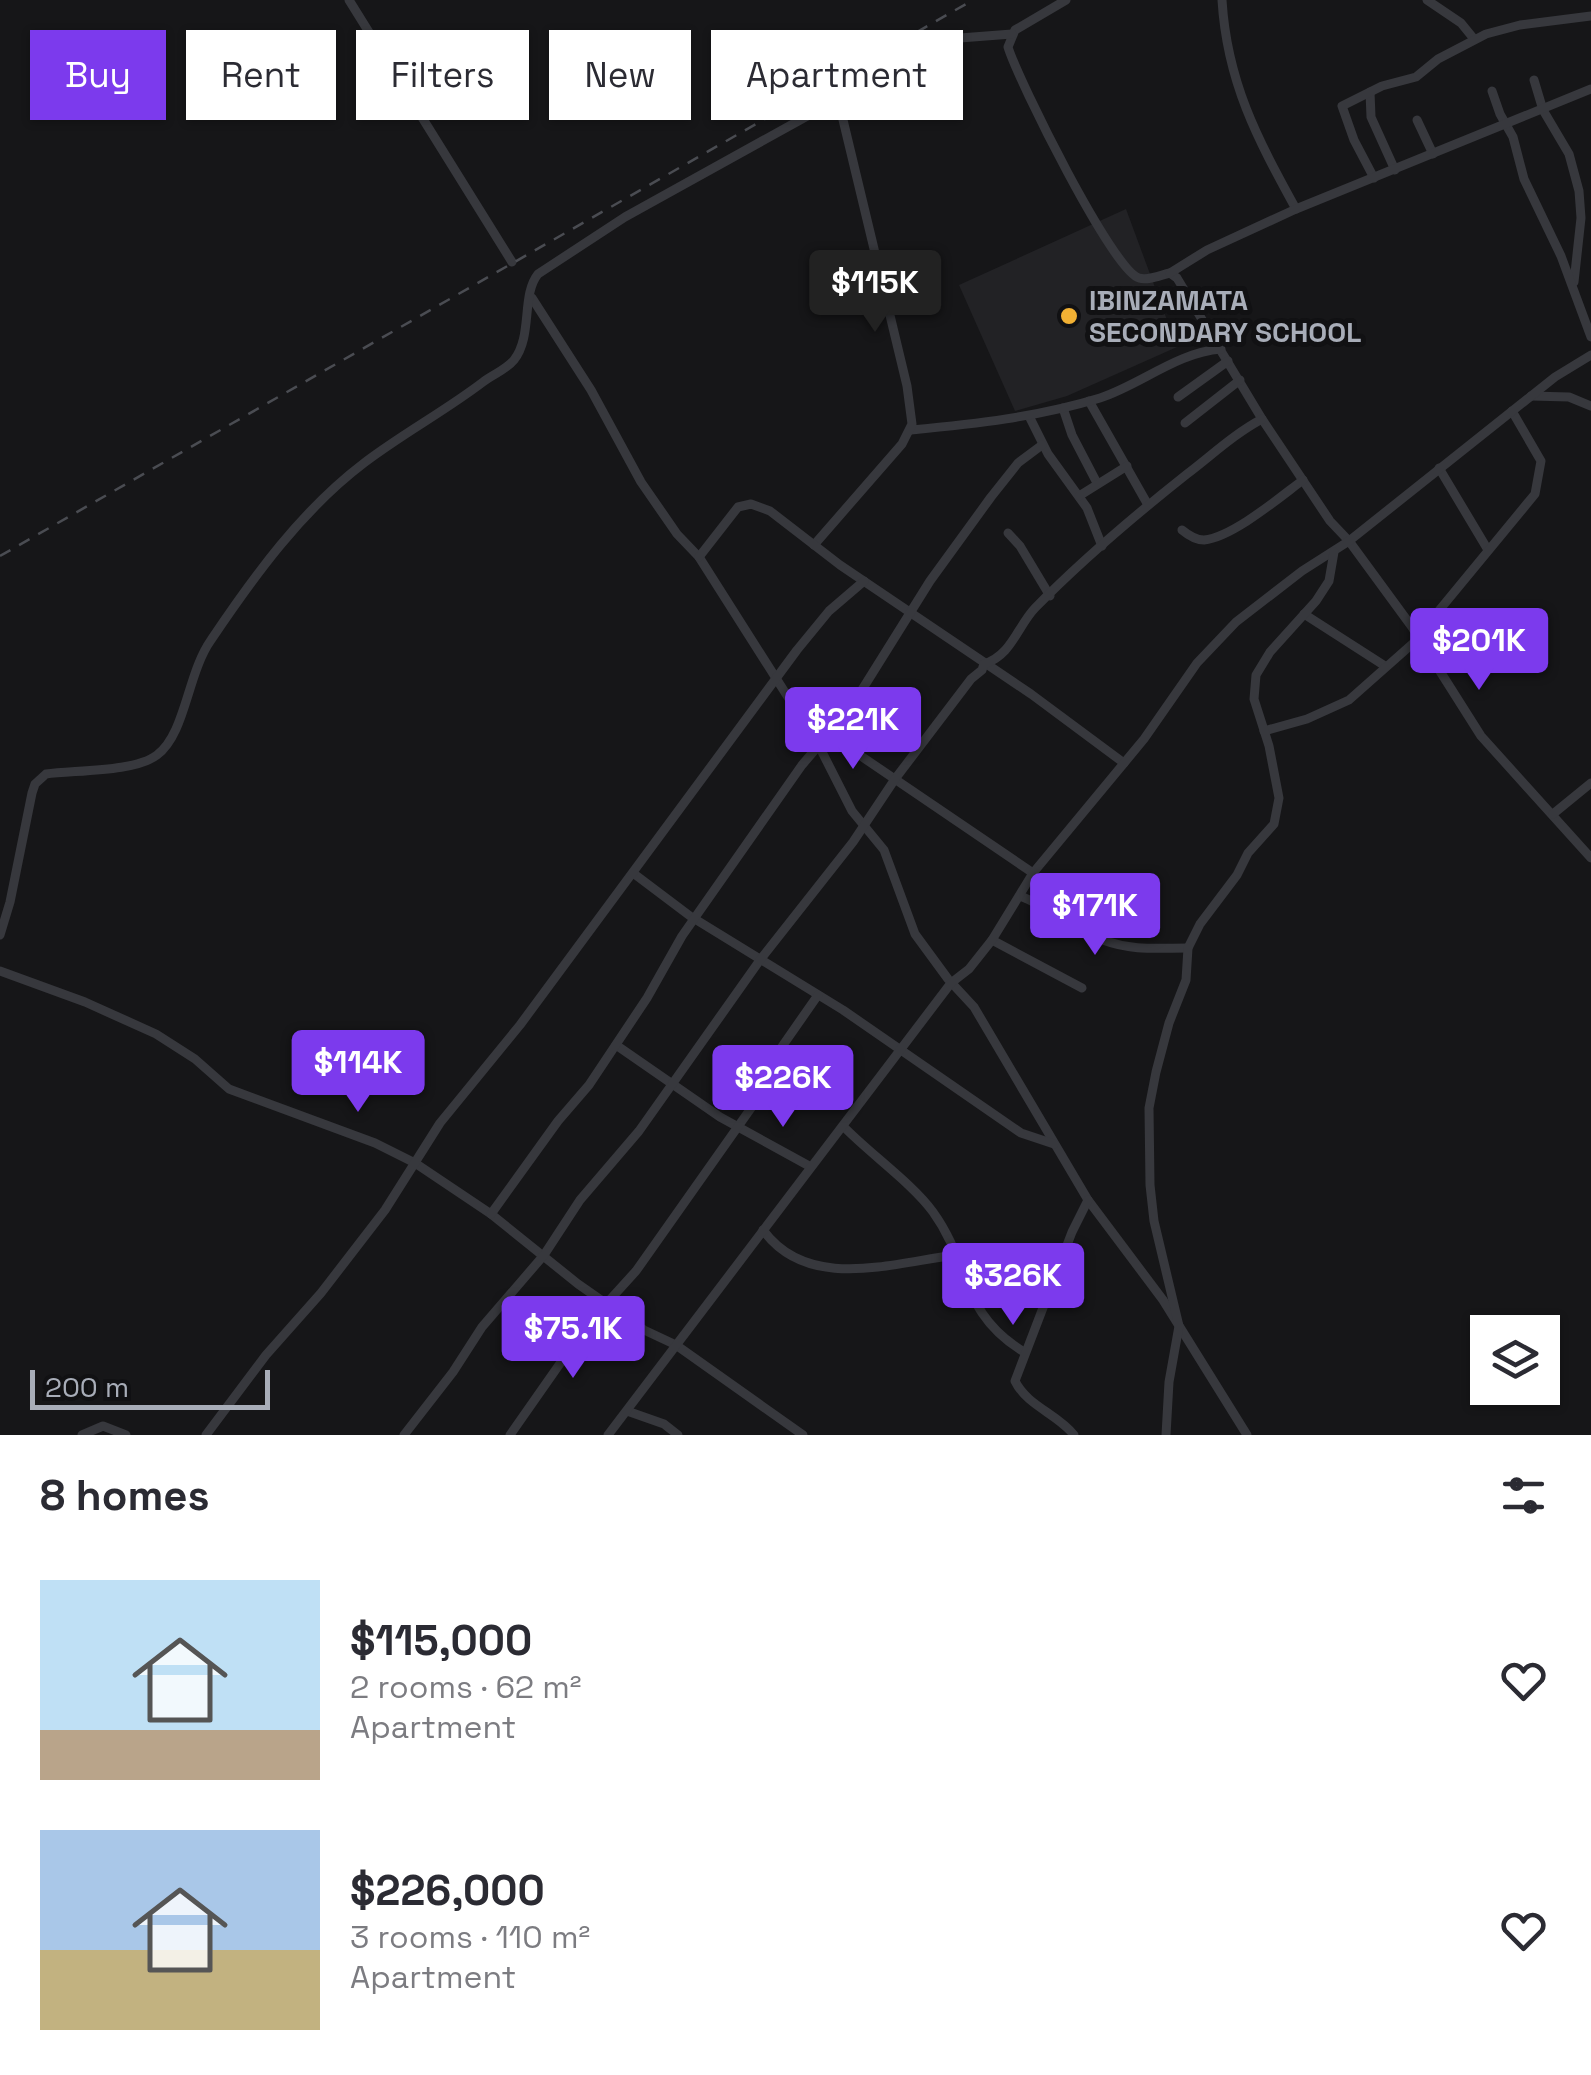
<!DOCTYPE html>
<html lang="en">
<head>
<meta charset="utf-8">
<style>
  :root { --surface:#fff; --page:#f7f7f7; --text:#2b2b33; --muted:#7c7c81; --accent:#7c3aed }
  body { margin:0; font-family:"Space Grotesk",sans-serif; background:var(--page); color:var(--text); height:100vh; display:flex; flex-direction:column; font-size:38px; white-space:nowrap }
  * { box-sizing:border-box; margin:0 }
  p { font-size:32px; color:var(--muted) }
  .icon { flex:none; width:55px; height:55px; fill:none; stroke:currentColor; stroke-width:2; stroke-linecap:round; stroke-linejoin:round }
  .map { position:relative; height:1435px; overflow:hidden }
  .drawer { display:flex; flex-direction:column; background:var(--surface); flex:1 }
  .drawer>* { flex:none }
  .guide { position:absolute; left:30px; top:30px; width:1000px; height:90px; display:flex; gap:20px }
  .tools { position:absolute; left:1470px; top:1315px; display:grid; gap:20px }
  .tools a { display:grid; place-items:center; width:90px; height:90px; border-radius:0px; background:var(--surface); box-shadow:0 2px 8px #0004; font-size:50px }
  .scale { position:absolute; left:30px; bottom:25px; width:240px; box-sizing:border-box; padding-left:10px; border:5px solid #a8adb8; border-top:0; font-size:28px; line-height:35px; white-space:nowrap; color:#a8adb8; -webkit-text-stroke:8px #111113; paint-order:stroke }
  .price { position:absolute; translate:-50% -85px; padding:0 22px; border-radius:10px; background:var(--accent); color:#fff; font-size:32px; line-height:65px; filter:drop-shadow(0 2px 5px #0008) }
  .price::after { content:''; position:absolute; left:50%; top:60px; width:30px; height:22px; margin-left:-15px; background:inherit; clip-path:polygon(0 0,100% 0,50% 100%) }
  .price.current { background:#222; color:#fff }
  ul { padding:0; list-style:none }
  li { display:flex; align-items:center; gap:30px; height:250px; padding:0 40px }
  li span { display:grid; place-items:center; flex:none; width:280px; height:200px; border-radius:0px; color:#555 }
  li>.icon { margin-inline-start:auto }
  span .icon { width:120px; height:120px; fill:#fffc; stroke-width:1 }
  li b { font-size:42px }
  h2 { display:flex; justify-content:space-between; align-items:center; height:120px; padding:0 40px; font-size:42px }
  .pill { padding:0 35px; border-radius:0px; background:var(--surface); box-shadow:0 2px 8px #0004; font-size:35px; line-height:90px }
  .pill.current { background:var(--accent); color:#fff }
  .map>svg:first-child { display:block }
  .built { fill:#222225 }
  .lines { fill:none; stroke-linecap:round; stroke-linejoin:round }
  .minor { stroke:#37383d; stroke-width:9 }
  .rail { stroke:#4a4c52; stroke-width:2.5; stroke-dasharray:12 10; stroke-linecap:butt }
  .poi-dot { fill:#f2b134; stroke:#111113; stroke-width:4 }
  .labels { text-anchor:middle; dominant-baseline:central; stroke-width:10; stroke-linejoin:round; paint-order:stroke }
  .poi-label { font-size:28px; font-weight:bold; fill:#a8adb8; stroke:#111113; text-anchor:start }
</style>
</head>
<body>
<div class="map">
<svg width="1591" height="1435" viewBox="0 0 1591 1435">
  <rect width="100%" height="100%" fill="#161618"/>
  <polygon class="built" points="1126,209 1177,347 1067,396 1015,411 959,285"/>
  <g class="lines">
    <g class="minor">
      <polyline points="349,0 512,262"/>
      <path d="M1066,0l-51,30 -7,17c10,33 105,224 131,231 9,3 22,-3 31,-5l7,5 85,141 68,102 19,20 63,86 69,109 110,122"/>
      <path d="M1222,0c5,82 35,138 74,209"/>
      <polyline points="1427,0 1461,23 1474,39"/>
      <polyline points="1534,80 1543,110 1569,154 1579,191 1581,218 1574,282"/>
      <polyline points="1492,91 1500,114 1513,137 1524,179 1561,256 1591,337"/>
      <polyline points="1370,92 1371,117 1395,170"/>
      <polyline points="1417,120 1433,154"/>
      <polyline points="1374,178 1354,140 1342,106 1382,86 1416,77 1438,59 1486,34 1520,25 1591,16"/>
      <polyline points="1170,273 1207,250 1296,209 1591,89"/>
      <polyline points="532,298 591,390 641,482 677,534 699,557 819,746 852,811 884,850 915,934 948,979 974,1007 1088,1200 1163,1300 1247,1435"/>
      <polyline points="1531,396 1569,397 1591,406"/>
      <polyline points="1178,397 1228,361"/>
      <polyline points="1089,401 1148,505"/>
      <polyline points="1063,408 1072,435 1097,483"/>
      <polyline points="1029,416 1048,454 1087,508 1102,546"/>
      <polyline points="1185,423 1240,380"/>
      <path d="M911,430c64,-6 127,-13 189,-32 40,-13 78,-46 121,-49"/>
      <polyline points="1439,468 1488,550"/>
      <polyline points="1079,496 1127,466"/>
      <path d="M1182,530c6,5 14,10 22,10 29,-3 76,-43 99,-60"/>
      <polyline points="1008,533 1020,546 1050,596"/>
      <polyline points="814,545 902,444 912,424 907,386 838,99"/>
      <polyline points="699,557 738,507 751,504 770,511 840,565 1031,694 1124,763"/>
      <polyline points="1304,614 1385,666"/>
      <polyline points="1418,636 1535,494 1541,461 1512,411"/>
      <polyline points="1264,731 1307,719 1349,700 1419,638"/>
      <polyline points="830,735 1033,873"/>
      <polyline points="1553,814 1591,783"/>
      <polyline points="633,873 690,916 843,1010 1021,1133 1054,1144"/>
      <path d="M1020,896c30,11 53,34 83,44 29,11 55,8 85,8"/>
      <path d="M0,935l10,-33 22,-109 3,-9 11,-10c30,-4 89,-2 111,-19 29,-22 30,-81 54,-115 43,-64 91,-130 153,-177 38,-29 81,-52 119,-81 10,-8 23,-12 31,-22 19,-24 7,-65 24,-86l87,-57 213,-118 122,-61 52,-4"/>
      <polyline points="992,940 1082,988"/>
      <polyline points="0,971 85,1002 156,1034 195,1059 229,1089 375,1143 415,1163 491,1214 578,1284 644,1330 676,1345 803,1435"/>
      <polyline points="616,1045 720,1117 811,1167"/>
      <polyline points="781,1048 818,995"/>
      <path d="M843,1126c26,27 70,58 90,86 39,54 26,100 91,140"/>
      <polyline points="491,1214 558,1121 589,1085 647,998 682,936 802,765 850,709 930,581 991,497 1018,463 1042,445"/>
      <path d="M763,1230c45,62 129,33 193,25"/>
      <polyline points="627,1411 664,1424 678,1435"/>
      <polyline points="82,1435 103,1426 126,1435"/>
      <polyline points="206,1435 266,1355 321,1293 385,1210 440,1123 520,1025 797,650 829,611 864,581"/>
      <path d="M404,1435l49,-63 29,-45 62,-72 36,-55 59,-69 121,-171 93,-118 42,-63 76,-100 11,-9 2,-6c28,-9 33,-37 51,-56 47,-48 99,-92 152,-134 25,-19 47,-40 75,-55"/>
      <polyline points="510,1435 587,1325 636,1271 778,1070"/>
      <polyline points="608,1435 951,983 969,969 992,940 1033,873 1144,739 1197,663 1236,622 1302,571 1349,541 1555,377 1591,355"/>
      <path d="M1074,1435c-16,-21 -47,-29 -59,-54l57,-149 16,-32"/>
      <polyline points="1166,1435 1169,1382 1179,1326 1154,1221 1150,1185 1149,1108 1156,1072 1169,1023 1186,980 1188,948 1200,924 1237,875 1248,853 1274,824 1279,798 1269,746 1254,699 1256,675 1270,652 1316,601 1329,581 1334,552"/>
    </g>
    <polyline class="rail" points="0,556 973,0"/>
  </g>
  <circle class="poi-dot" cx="1069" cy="316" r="10"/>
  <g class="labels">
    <g class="poi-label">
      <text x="1089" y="300">IBINZAMATA<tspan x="1089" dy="32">SECONDARY SCHOOL</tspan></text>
    </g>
  </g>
</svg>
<div class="tools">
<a><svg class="icon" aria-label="layers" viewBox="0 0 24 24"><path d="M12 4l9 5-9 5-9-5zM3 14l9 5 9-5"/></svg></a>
</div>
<div class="scale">200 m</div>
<b class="price current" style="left:875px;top:335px">$115K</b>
<b class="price" style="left:1479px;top:693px">$201K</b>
<b class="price" style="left:853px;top:772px">$221K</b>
<b class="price" style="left:1095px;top:958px">$171K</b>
<b class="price" style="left:358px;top:1115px">$114K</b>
<b class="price" style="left:783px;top:1130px">$226K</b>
<b class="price" style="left:1013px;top:1328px">$326K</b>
<b class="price" style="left:573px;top:1381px">$75.1K</b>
<div class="guide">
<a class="pill current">Buy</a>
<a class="pill">Rent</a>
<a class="pill">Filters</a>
<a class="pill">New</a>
<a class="pill">Apartment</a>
</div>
</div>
<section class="drawer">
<h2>8 homes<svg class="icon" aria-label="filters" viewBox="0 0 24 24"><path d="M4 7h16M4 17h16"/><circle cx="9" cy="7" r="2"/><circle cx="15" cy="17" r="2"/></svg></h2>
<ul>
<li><span style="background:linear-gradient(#bfe0f5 75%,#b9a48a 0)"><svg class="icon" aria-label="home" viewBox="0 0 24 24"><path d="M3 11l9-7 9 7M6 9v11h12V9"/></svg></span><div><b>$115,000</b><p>2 rooms · 62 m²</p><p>Apartment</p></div><svg class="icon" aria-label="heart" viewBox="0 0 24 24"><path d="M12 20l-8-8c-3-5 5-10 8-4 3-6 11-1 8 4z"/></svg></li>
<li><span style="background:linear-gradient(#a9c7e8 60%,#c2b280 0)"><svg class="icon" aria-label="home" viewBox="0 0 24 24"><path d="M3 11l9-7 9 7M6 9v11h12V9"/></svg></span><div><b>$226,000</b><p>3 rooms · 110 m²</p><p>Apartment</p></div><svg class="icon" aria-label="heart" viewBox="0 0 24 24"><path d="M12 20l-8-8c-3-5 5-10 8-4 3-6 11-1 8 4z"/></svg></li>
</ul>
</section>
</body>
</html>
